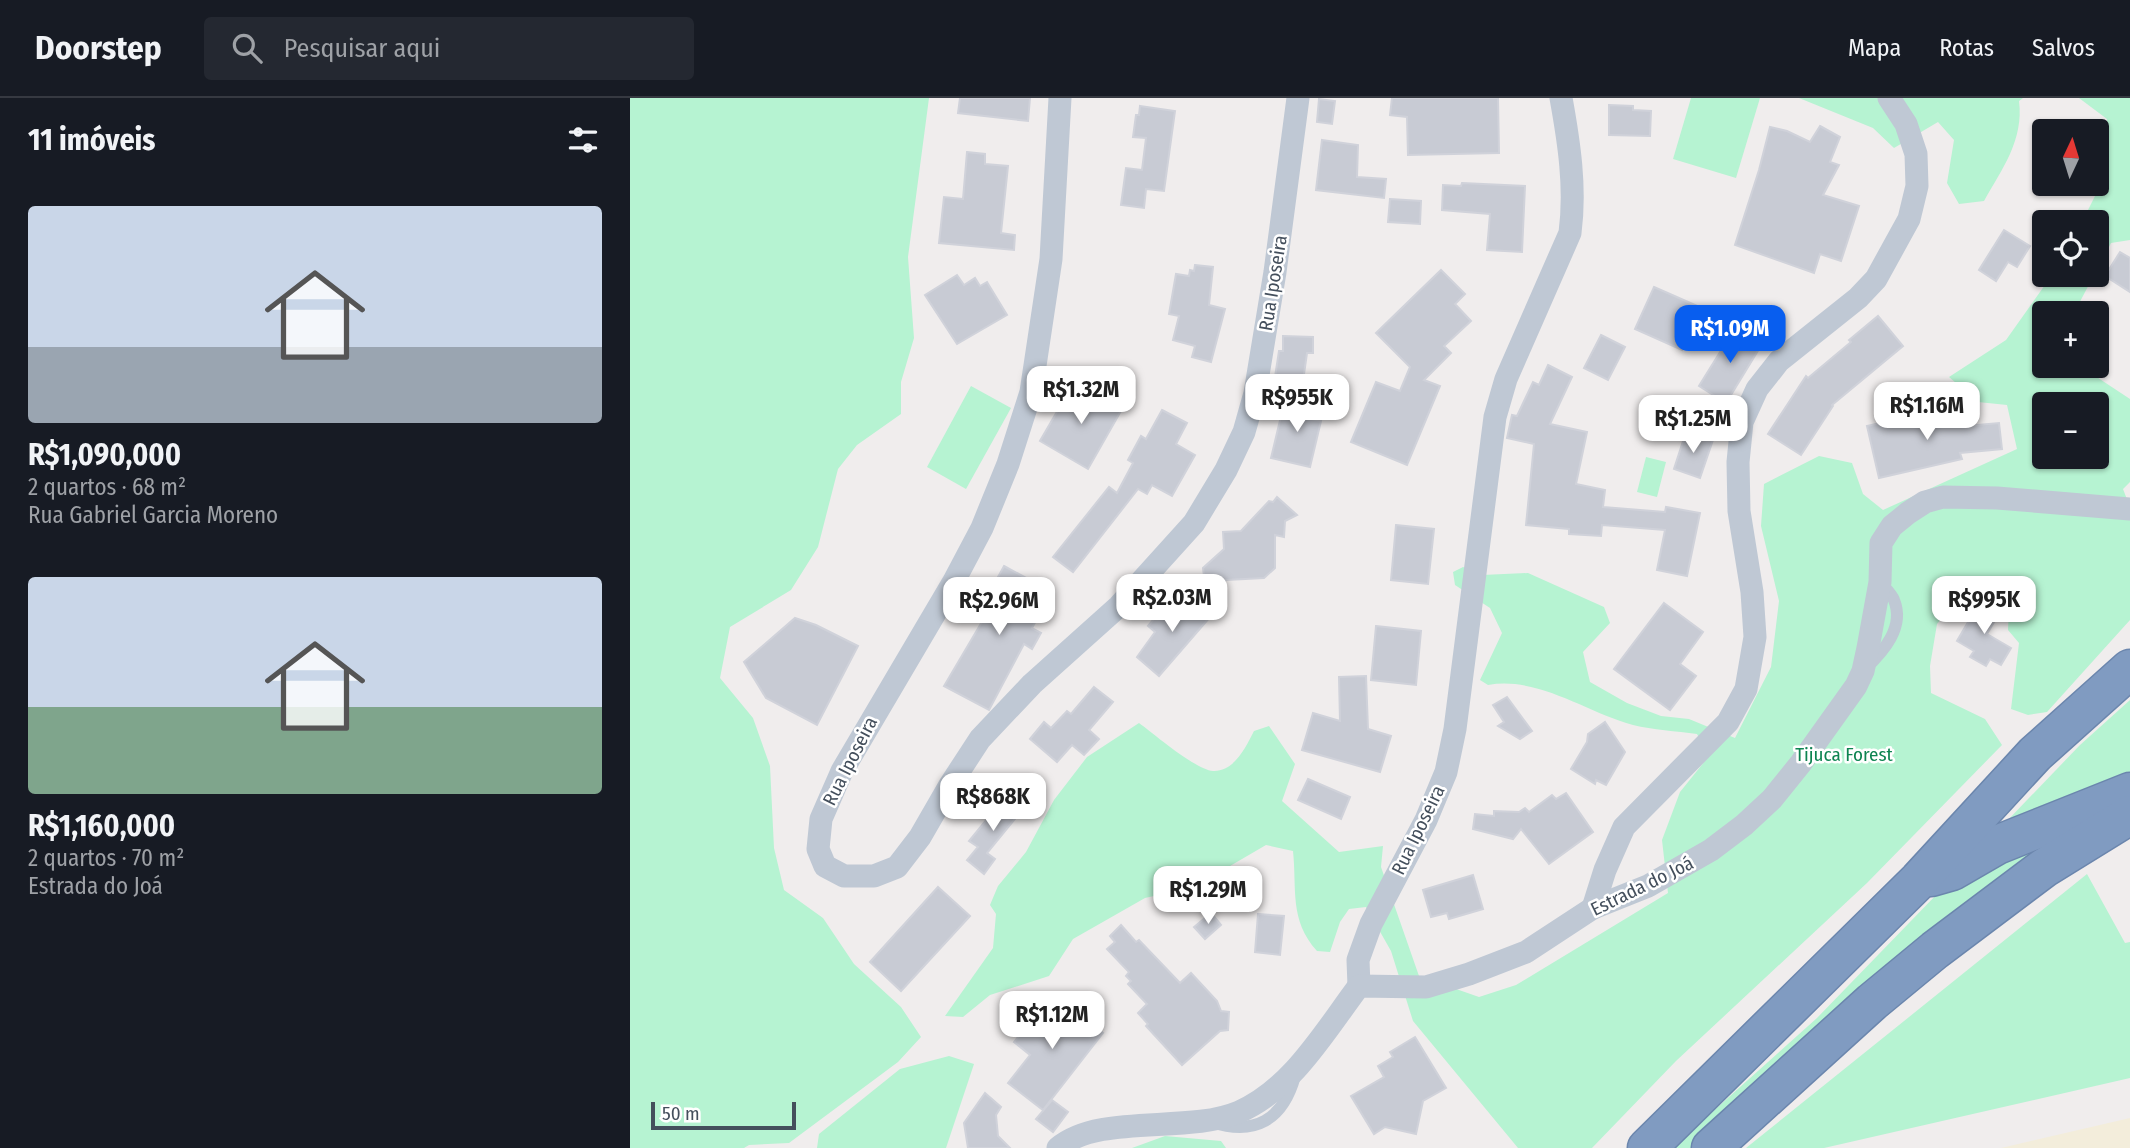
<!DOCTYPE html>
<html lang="pt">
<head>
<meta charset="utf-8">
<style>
  :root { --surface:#171b24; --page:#242831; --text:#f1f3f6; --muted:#9ea1a6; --line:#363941; --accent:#085eef }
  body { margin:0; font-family:"Fira Sans Condensed",sans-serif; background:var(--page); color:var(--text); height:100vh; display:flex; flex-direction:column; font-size:26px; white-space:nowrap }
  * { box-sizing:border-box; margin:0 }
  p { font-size:23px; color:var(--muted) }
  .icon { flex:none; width:38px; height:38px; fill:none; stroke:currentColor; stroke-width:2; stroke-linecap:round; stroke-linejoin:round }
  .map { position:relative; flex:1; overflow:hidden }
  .details { display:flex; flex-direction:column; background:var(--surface); width:630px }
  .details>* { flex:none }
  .needle { width:46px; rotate:4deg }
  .controls { position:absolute; left:1402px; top:21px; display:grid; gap:14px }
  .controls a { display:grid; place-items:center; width:77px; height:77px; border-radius:7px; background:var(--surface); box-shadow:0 2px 5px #0004; font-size:35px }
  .scale { position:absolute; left:21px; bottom:18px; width:145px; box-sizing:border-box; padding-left:7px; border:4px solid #444f5c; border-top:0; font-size:19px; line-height:24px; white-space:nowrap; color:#444f5c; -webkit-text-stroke:5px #fff; paint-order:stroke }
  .price { position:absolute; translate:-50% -60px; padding:0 16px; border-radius:14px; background:#fff; color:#222; font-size:23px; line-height:46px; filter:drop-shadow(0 2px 4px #0008) }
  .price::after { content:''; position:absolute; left:50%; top:42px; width:21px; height:16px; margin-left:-10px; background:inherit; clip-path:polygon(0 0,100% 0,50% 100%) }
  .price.on { background:var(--accent); color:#fff }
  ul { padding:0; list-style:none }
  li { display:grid; align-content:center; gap:14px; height:371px; padding:0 28px }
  li span { display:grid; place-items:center; height:217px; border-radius:7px; color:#555 }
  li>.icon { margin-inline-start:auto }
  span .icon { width:126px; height:126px; fill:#fffc; stroke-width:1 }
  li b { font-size:30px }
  h2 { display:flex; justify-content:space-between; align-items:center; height:84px; padding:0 28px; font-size:30px }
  header { display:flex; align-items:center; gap:42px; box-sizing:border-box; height:98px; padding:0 35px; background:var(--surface); border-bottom:2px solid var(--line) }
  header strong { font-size:33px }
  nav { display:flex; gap:38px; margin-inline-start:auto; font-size:24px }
  .search { width:490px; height:63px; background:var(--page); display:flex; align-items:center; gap:18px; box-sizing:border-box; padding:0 24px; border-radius:7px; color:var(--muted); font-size:26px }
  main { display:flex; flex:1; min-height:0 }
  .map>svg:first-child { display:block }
  .green { fill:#b6f3d2; fill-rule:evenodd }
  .sand { fill:#f3eddb }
  .building { fill:#c8cbd4; stroke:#d0d2da; stroke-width:2 }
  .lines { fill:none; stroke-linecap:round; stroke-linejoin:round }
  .highway-casing { stroke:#6b86ad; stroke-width:41 }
  .lane { stroke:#bfc8d4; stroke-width:12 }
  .street { stroke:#bfc8d4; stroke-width:23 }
  .highway { stroke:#809bc1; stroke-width:38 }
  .labels { text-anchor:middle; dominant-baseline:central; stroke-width:5; stroke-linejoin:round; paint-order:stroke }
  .street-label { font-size:19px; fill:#444f5c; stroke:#fff }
  .park-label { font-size:19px; fill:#0e8451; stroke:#fff }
</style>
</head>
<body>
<header>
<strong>Doorstep</strong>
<div class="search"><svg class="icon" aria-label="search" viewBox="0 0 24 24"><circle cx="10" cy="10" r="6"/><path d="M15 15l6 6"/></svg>Pesquisar aqui</div>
<nav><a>Mapa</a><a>Rotas</a><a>Salvos</a></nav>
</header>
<main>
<section class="details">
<h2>11 imóveis<svg class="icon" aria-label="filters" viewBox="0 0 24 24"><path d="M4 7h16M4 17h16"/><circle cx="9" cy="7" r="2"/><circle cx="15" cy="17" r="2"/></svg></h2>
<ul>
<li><span style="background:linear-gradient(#c9d6e8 65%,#9aa5b1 0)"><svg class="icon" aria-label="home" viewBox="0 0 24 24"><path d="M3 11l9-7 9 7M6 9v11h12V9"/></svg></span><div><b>R$1,090,000</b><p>2 quartos · 68 m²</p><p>Rua Gabriel Garcia Moreno</p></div></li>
<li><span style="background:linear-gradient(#c9d6e8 60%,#7fa58c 0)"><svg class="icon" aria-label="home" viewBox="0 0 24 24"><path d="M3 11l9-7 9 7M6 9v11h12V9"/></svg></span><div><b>R$1,160,000</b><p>2 quartos · 70 m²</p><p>Estrada do Joá</p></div></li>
</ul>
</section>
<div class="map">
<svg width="1500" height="1050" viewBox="0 0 1500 1050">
  <rect width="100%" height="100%" fill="#f0eded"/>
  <g class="green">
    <polygon points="0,0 299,0 278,159 284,240 271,284 271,316 227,347 208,371 188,449 161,492 100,529 90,580 123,620 140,668 144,750 154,792 193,820 224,866 271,909 291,939 268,964 159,1045 119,1047 114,1050 0,1050"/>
    <polygon points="1061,0 1130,0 1106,80 1043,61"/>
    <path d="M1169,0h224l-4,3c5,39 -17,68 -35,100l-25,3 -12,-21 7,-43 -16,-18 -44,26 -21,-20z"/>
    <polygon points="1449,0 1500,0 1500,142 1481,145 1467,172 1466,124 1452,124 1467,94 1477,21"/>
    <path d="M1422,177h42l-20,38h-30v53h36l50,33v83l-7,7 7,18v113l-83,92 -19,3 -17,-6 8,-66 -11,-13 1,-20 -16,-17 -19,-2 -15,6 -22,27 -7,42 1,27 54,26 17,26 -135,138 -191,178 -84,87h-74l-105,-127 -22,-70 -25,-44 -17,2 -9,13 -10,30 -13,-1c-28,-31 -20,-62 -24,-100l-27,-6 -72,42 -49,11 -72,41 -24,37 -59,19 -27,22 -18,-1 48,-68 3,-34 -6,-9 8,-19 28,-34 28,-52 33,-43 52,-34c15,11 57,47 74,48 21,1 33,-24 41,-40l15,-5 26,38 -13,37 57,51 44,-6 -2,21 38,109 60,21 37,-12 152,-92 -6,-53 18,-48 29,-36 -12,-22c-21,-3 -44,-4 -64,-9 -47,-13 -95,-49 -145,-40l-8,-5 22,-47 -12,-25 -35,-23 -2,-13 10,-5 19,8 46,-2 76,34 6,16 -27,29 7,30 37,21 34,13 28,3 46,19 36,-71 8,-66 -18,-75 3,-42 55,-28 33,7 11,31 20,16 134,-61 -10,-44 -29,-3 -29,-25 57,-37zM1414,306h52v53h-52z"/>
    <polygon points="341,288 381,310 336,391 297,369"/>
    <polygon points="1016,359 1036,364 1027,399 1007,394"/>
    <polygon points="1500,602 1500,675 1375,725 1450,647"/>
    <polygon points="1469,719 1063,1050 1042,1050 1187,920 1309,794"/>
    <polygon points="1457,776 1495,845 1500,844 1500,980 1194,1050 1116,1050"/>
    <polygon points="319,958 344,966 316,1050 187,1050 189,1036 270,971"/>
    <polygon points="535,1038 591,1043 596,1050 502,1050"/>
  </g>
  <polygon class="sand" points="1500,1020 1500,1050 1371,1050"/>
  <g class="building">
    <polygon points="330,0 400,0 398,23 328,15"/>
    <polygon points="762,0 868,0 869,55 778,57 777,19 760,17"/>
    <polygon points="689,1 705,3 702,26 687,24"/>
    <polygon points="979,7 1003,8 1003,12 1021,13 1020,38 979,37"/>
    <polygon points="510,8 545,13 534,93 516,91 514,110 491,107 496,70 512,72 516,40 503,39 506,17 509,17"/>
    <polygon points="1190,28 1210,39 1200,64 1209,67 1193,97 1229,108 1211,163 1190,156 1184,175 1105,147 1129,72 1140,29 1157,33 1180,44"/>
    <polygon points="692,42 728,47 727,79 756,81 754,100 686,92"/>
    <polygon points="337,54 355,56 355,66 378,68 371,135 385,137 384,152 309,145 314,99 333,101"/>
    <polygon points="832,85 895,88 892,154 857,152 860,116 812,112 813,87 831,88"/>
    <polygon points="760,101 791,103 790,126 758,124"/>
    <polygon points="1374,132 1400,148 1387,169 1378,164 1366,183 1349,172"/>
    <polygon points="1490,154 1500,160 1500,194 1475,178"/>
    <polygon points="565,167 583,169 579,207 595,211 581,264 562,259 565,248 543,242 549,218 539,216 546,176 559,178 560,172 564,173"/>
    <polygon points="811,172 835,196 825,206 841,223 814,248 821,255 794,282 810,288 777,367 721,344 746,284 770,293 780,269 746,235"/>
    <polygon points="327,177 334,187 345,180 350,188 357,184 377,217 327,246 295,197"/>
    <polygon points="1024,189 1072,210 1052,252 1005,231"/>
    <polygon points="1248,218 1273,248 1202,307 1203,308 1171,357 1138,336 1176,278 1178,280 1221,244 1219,242"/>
    <polygon points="1105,230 1132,246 1096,305 1069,288"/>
    <polygon points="971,237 995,249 978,282 954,270"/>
    <polygon points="653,238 683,239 683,255 677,255 673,283 645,279 649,253 653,253"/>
    <polygon points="918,267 942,279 920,326 957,334 946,386 975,392 973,409 1035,414 1036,409 1070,415 1057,478 1027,472 1035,432 972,427 971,438 939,436 939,431 896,427 904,346 877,340 882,317 887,318 903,284 909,287"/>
    <polygon points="443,286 491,313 458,371 410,343"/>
    <polygon points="661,296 680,298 677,320 691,323 680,369 641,360 652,314 658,315"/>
    <polygon points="1319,309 1324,329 1369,325 1372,351 1330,355 1332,361 1249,380 1237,328"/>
    <polygon points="532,312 557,325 546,346 565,357 542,398 522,387 517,396 508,391 443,474 423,459 479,389 487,395 503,365 498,362 511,338 516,341"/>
    <polygon points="1056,334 1083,342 1070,380 1044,371"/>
    <polygon points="647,399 667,417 655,423 654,439 645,437 645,470 634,480 596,482 593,486 575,488 573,470 594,451 593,434 611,433 639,403 643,404"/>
    <polygon points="766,427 804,431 798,486 761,482"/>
    <polygon points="374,468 422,494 402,530 411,535 402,551 394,546 359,612 314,588 353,522 346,519"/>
    <polygon points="556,499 580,519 529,578 507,559 525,534 518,528 540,502 548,509"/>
    <polygon points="1351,502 1370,514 1357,536 1381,550 1371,567 1360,561 1356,568 1340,559 1344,553 1327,543"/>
    <polygon points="1034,505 1073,534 1050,566 1066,578 1040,612 984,571"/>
    <polygon points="165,520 186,527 228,548 187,627 136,600 114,564"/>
    <polygon points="746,528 791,533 786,587 741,582"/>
    <polygon points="736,578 738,631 761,638 750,674 672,652 683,615 710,623 709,579"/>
    <polygon points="464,589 483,604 459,632 469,641 454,657 442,647 427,664 400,641 414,624 421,630 437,613 441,616"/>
    <polygon points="877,599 902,633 890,641 868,628 874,624 863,607"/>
    <polygon points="975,624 995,654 976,687 966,682 965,686 941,671 957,644 958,636"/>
    <polygon points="678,681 720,699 711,721 668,702"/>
    <polygon points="936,695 963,734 919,766 891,731 883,741 843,731 845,716 864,718 864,713 889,714 895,710 899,714 922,697 926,701"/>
    <polygon points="376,698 393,711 357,755 365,761 354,776 337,762 348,749 339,743"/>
    <polygon points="843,777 853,811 819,821 817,815 801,819 793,792"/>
    <polygon points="308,789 340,818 271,893 240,864"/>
    <polygon points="581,815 591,827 575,841 564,829"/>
    <polygon points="628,816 654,818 650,857 625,854"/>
    <polygon points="491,827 506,844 509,842 550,885 561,875 587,903 591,913 599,914 598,932 590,933 552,967 516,928 518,926 508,915 517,906 498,886 501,883 496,878 499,874 477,851 485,844 480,838"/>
    <polygon points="423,896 473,935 413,1012 378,985 400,957 384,944"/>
    <polygon points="785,939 816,990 793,1003 786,1036 755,1029 744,1036 721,998 754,979 748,968 763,959 760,954"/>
    <polygon points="355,995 371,1009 366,1017 368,1038 380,1050 338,1050 334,1025"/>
    <polygon points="422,1002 438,1014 423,1034 406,1021"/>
  </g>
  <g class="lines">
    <defs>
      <g id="highway">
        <polyline points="1301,779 1322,773 1367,747 1500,694"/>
        <polyline points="1017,1050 1289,782 1405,656 1500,571"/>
        <polyline points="1081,1050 1242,904 1305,852 1414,770 1500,717"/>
      </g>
    </defs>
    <use href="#highway" class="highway-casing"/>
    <g class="lane">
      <path d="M1235,571c19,-18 40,-42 29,-69 -2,-6 -10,-13 -14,-18"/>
      <path d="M582,1024c43,14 71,-2 83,-46"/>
    </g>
    <g class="street">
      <polyline points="430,0 421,161 401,294 378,366 352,430 324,483 212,673 191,721 188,751 195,768 214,778 244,778 267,769 290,739 320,687 350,641 402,586 489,508 564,425 596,372 614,334 625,295 645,174 668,0"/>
      <polyline points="963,810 975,772 994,729 1098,624 1116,591 1125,539 1122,494 1109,413 1108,364 1112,324 1127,291 1149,263 1228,200 1246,181 1279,121 1287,88 1286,56 1276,26 1259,0"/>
      <path d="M729,888l-1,-26 13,-36 55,-104 20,-48 9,-43 40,-312 11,-38 64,-146c6,-45 -1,-91 -9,-135"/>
      <path d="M428,1050c41,-35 129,-14 181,-36 53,-23 86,-81 120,-126l67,1 43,-13 57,-22 67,-44 55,-22 63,-36 33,-25 28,-26 29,-36 55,-77 7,-15 5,-23 12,-66 1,-39 11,-17 16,-13 17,-11 18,-5 54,1 133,11"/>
    </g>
    <use href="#highway" class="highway"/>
  </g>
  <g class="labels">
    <g class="street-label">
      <text transform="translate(643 185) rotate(-81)">Rua Iposeira</text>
      <text transform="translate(220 663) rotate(-63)">Rua Iposeira</text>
      <text transform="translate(788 732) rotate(-64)">Rua Iposeira</text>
      <text transform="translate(1012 788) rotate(-26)">Estrada do Joá</text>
    </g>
    <g class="park-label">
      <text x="1214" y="656">Tijuca Forest</text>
    </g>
  </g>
</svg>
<div class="controls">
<a><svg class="needle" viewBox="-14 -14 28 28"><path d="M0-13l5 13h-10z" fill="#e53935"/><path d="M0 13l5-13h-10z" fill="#9ea1a6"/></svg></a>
<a><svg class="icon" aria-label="locate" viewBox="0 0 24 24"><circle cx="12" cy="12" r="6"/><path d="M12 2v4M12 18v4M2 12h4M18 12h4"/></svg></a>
<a>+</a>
<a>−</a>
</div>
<div class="scale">50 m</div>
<b class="price on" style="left:1100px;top:267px">R$1.09M</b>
<b class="price" style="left:451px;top:328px">R$1.32M</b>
<b class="price" style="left:667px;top:336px">R$955K</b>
<b class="price" style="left:1297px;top:344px">R$1.16M</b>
<b class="price" style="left:1063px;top:357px">R$1.25M</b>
<b class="price" style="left:542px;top:536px">R$2.03M</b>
<b class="price" style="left:1354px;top:538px">R$995K</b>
<b class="price" style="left:369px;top:539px">R$2.96M</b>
<b class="price" style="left:363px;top:735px">R$868K</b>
<b class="price" style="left:578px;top:828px">R$1.29M</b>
<b class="price" style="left:422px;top:953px">R$1.12M</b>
</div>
</main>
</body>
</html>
